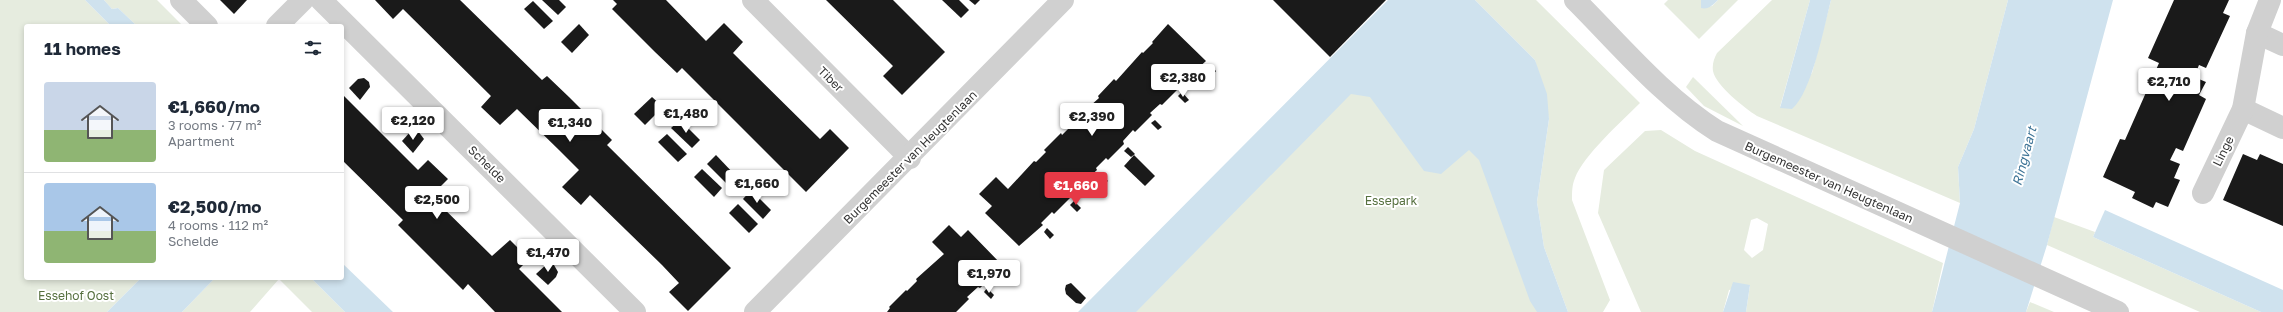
<!DOCTYPE html>
<html lang="en">
<head>
<meta charset="utf-8">
<style>
  :root { --surface:#fff; --page:#f2f2f3; --text:#1f2937; --muted:#747a83; --line:#e0e1e3; --accent:#e63946 }
  body { margin:0; font-family:"Golos Text",sans-serif; background:var(--page); color:var(--text); height:100vh; display:flex; flex-direction:column; font-size:15px; white-space:nowrap }
  * { box-sizing:border-box; margin:0 }
  p { font-size:13px; color:var(--muted) }
  .icon { flex:none; width:22px; height:22px; fill:none; stroke:currentColor; stroke-width:2; stroke-linecap:round; stroke-linejoin:round }
  .map { position:relative; flex:1; overflow:hidden }
  .side { position:absolute; left:24px; top:24px; width:320px; height:256px; display:flex; flex-direction:column; background:var(--surface); border-radius:4px; box-shadow:0 2px 6px #0003 }
  .side>* { flex:none }
  .price { position:absolute; translate:-50% -34px; padding:0 9px; border-radius:4px; background:#fff; color:#222; font-size:13px; line-height:26px; filter:drop-shadow(0 1px 2px #0008) }
  .price::after { content:''; position:absolute; left:50%; top:24px; width:12px; height:9px; margin-left:-6px; background:inherit; clip-path:polygon(0 0,100% 0,50% 100%) }
  .price.selected { background:var(--accent); color:#fff }
  ul { padding:0; list-style:none }
  li { display:flex; align-items:center; gap:12px; height:100px; padding:0 20px }
  li+li { border-top:1px solid var(--line) }
  li span { display:grid; place-items:center; flex:none; width:112px; height:80px; border-radius:4px; color:#555 }
  li>.icon { margin-inline-start:auto }
  span .icon { width:48px; height:48px; fill:#fffc; stroke-width:1 }
  li b { font-size:17px }
  h2 { display:flex; justify-content:space-between; align-items:center; height:48px; padding:0 20px; font-size:17px }
  .map>svg:first-child { display:block }
  .green { fill:#e6ecdf; fill-rule:evenodd }
  .water { fill:#cfe2ee }
  .building { fill:#1a1a1a }
  .lines { fill:none; stroke-linecap:round; stroke-linejoin:round }
  .minor { stroke:#d0d0d0; stroke-width:22 }
  .tertiary { stroke:#d0d0d0; stroke-width:22 }
  .labels { text-anchor:middle; dominant-baseline:central; stroke-width:4; stroke-linejoin:round; paint-order:stroke }
  .street-label { font-size:12px; fill:#333; stroke:#fff }
  .park-label { font-size:12px; fill:#56703f; stroke:#fff }
  .water-label { font-size:13px; font-style:italic; fill:#3f7597; stroke:#fff }
</style>
</head>
<body>
<div class="map">
<svg width="2283" height="312" viewBox="0 0 2283 312">
  <rect width="100%" height="100%" fill="#fff"/>
  <g class="green">
    <polygon points="0,0 85,0 111,26 26,26 26,278 141,278 107,312 0,312"/>
    <polygon points="104,0 157,0 183,26 137,26 118,8 112,9"/>
    <polygon points="1432,0 1553,312 1123,312"/>
    <path d="M1475,0h61l104,103c-18,18 -57,53 -65,75 -3,7 -3,14 -3,22l38,100 -7,12h-35l-24,-65 -7,-45 12,-83 -14,-59z"/>
    <polygon points="1668,0 1701,0 1701,8 1712,6 1718,0 1738,0 1699,39 1664,4"/>
    <path d="M1772,0h38l-30,107 32,-34 19,-73h177l-34,129 -16,38 2,36 -203,-87c-12,-8 -41,-30 -44,-45 -1,-7 1,-12 4,-18z"/>
    <polygon points="1693,77 1743,126 1704,106 1686,87"/>
    <path d="M1661,130l34,21 248,112 -11,49h-186l4,-27 -21,5 -6,22h-82l-43,-99 6,-43 41,-39zM1757,218l11,6 -5,26 -11,8 -8,-8 7,-30z"/>
    <polygon points="2054,217 2095,232 2093,237 2261,312 2200,312 2047,245"/>
    <polygon points="215,278 311,278 345,312 312,312 279,279 250,312 182,312"/>
    <polygon points="2030,302 2054,312 2026,312"/>
  </g>
  <g class="water">
    <polygon points="85,0 104,0 112,9 118,8 137,26 111,26"/>
    <polygon points="1388,0 1475,0 1535,60 1547,94 1549,119 1537,202 1544,247 1568,312 1537,312 1530,301 1479,160 1469,150 1441,174 1424,171 1370,97 1351,94 1136,312 1078,312"/>
    <path d="M1701,0h17c-5,5 -10,10 -17,8z"/>
    <path d="M1810,0h21c-7,27 -19,92 -39,109l-12,-1z"/>
    <polygon points="2008,0 2113,0 2047,245 2026,312 1932,312 1960,203 1958,167 1974,129"/>
    <polygon points="2105,210 2283,290 2283,312 2261,312 2093,237"/>
    <polygon points="342,263 393,312 345,312 311,278 342,278"/>
    <polygon points="141,278 215,278 182,312 107,312"/>
    <polygon points="1733,282 1750,285 1746,312 1723,312"/>
  </g>
  <g class="building">
    <polygon points="220,0 247,0 234,14"/>
    <polygon points="375,0 460,0 542,80 547,76 569,97 612,140 607,145 731,268 688,311 669,292 679,283 662,265 590,195 581,205 562,187 579,170 559,150 517,109 500,125 481,107 491,96 403,9 393,19"/>
    <polygon points="542,0 559,0 566,7 558,15"/>
    <polygon points="613,0 666,0 706,41 724,23 743,42 733,53 820,139 830,129 849,148 806,192 682,68 677,73 655,52 612,9 617,4"/>
    <polygon points="826,0 893,0 945,52 902,95 883,76 893,66"/>
    <polygon points="942,0 959,0 969,10 961,18"/>
    <polygon points="969,0 980,0 975,5"/>
    <polygon points="1273,0 1386,0 1330,57"/>
    <polygon points="2174,0 2229,0 2223,13 2230,16 2206,68 2199,65 2194,77 2206,82 2199,95 2206,99 2183,151 2176,148 2170,160 2180,164 2174,178 2180,180 2168,207 2156,202 2153,208 2132,198 2135,192 2103,177 2120,139 2125,140 2159,63 2148,58"/>
    <polygon points="533,1 553,21 544,29 524,9"/>
    <polygon points="579,24 589,35 572,53 561,42"/>
    <polygon points="1168,24 1206,61 1177,87 1179,88 1162,105 1160,104 1150,113 1152,115 1135,132 1133,130 1123,141 1124,144 1108,160 1106,158 1096,168 1097,170 1069,195 1070,198 1054,214 1052,212 1041,223 1043,225 1019,246 985,213 992,206 979,194 996,177 1008,189 1034,161 1036,162 1046,152 1044,150 1061,133 1062,135 1072,125 1071,123 1099,98 1098,96 1114,79 1116,81 1142,52 1143,53 1153,43 1152,42"/>
    <polygon points="1209,65 1216,71 1213,75 1206,68"/>
    <polygon points="364,78 369,82 370,87 360,100 349,88 358,79"/>
    <polygon points="1182,92 1189,100 1185,103 1178,96"/>
    <polygon points="342,94 418,170 428,160 448,179 431,196 492,256 510,240 529,259 519,269 562,312 495,312 468,284 463,290 398,225 403,220 342,160"/>
    <polygon points="652,97 663,107 645,125 634,114"/>
    <polygon points="680,120 700,140 692,148 671,128"/>
    <polygon points="1155,120 1162,127 1158,130 1151,123"/>
    <polygon points="411,131 418,131 424,139 413,153 402,141"/>
    <polygon points="667,134 687,154 678,162 658,142"/>
    <polygon points="1128,147 1135,154 1131,157 1124,151"/>
    <polygon points="2243,154 2257,160 2260,154 2283,164 2283,226 2223,200"/>
    <polygon points="716,155 735,175 727,184 707,164"/>
    <polygon points="1134,155 1155,176 1145,186 1124,166"/>
    <polygon points="702,169 722,188 714,197 694,177"/>
    <polygon points="1101,174 1108,181 1104,184 1097,178"/>
    <polygon points="751,190 771,210 763,219 743,199"/>
    <polygon points="1074,201 1081,208 1077,212 1070,205"/>
    <polygon points="738,204 758,224 749,233 729,213"/>
    <polygon points="949,225 961,237 968,230 1001,264 995,270 997,272 980,288 978,287 967,297 969,299 956,312 887,312 890,308 889,307 906,290 907,291 917,281 916,279 944,254 932,242"/>
    <polygon points="1047,228 1054,235 1050,239 1044,232"/>
    <polygon points="548,263 554,265 558,272 556,277 548,285 536,274"/>
    <polygon points="1071,283 1086,298 1081,304 1076,303 1066,294 1065,289 1066,285"/>
    <polygon points="987,288 994,295 991,299 984,292"/>
  </g>
  <g class="lines">
    <g class="minor">
      <polyline points="181,0 207,26"/>
      <polyline points="321,0 635,312"/>
      <polyline points="753,0 910,158"/>
      <polyline points="277,26 303,0"/>
      <polyline points="2257,33 2283,45"/>
      <polyline points="2243,109 2283,128"/>
      <polyline points="2203,193 2243,109 2257,33 2270,0"/>
      <polyline points="755,312 1063,0"/>
    </g>
    <path class="tertiary" d="M1575,0c45,45 88,97 142,131l401,181"/>
  </g>
  <g class="labels">
    <g class="street-label">
      <text transform="translate(831 79) rotate(45)">Tiber</text>
      <text transform="translate(2223 151) rotate(-64)">Linge</text>
      <text transform="translate(910 157) rotate(-45)">Burgemeester van Heugtenlaan</text>
      <text transform="translate(487 164) rotate(45)">Schelde</text>
      <text transform="translate(1829 182) rotate(24)">Burgemeester van Heugtenlaan</text>
    </g>
    <g class="park-label">
      <text x="1391" y="200">Essepark</text>
      <text x="76" y="295">Essehof Oost</text>
    </g>
    <g class="water-label">
      <text transform="translate(2024 156) rotate(-75)">Ringvaart</text>
    </g>
  </g>
</svg>
<b class="price" style="left:1183px;top:98px">€2,380</b>
<b class="price" style="left:2169px;top:102px">€2,710</b>
<b class="price" style="left:686px;top:134px">€1,480</b>
<b class="price" style="left:1092px;top:137px">€2,390</b>
<b class="price" style="left:413px;top:141px">€2,120</b>
<b class="price" style="left:570px;top:143px">€1,340</b>
<b class="price" style="left:757px;top:204px">€1,660</b>
<b class="price selected" style="left:1076px;top:206px">€1,660</b>
<b class="price" style="left:437px;top:220px">€2,500</b>
<b class="price" style="left:548px;top:273px">€1,470</b>
<b class="price" style="left:989px;top:294px">€1,970</b>
<section class="side">
<h2>11 homes<svg class="icon" aria-label="filters" viewBox="0 0 24 24"><path d="M4 7h16M4 17h16"/><circle cx="9" cy="7" r="2"/><circle cx="15" cy="17" r="2"/></svg></h2>
<ul>
<li><span style="background:linear-gradient(#c9d6e8 60%,#8fb573 0)"><svg class="icon" aria-label="home" viewBox="0 0 24 24"><path d="M3 11l9-7 9 7M6 9v11h12V9"/></svg></span><div><b>€1,660/mo</b><p>3 rooms · 77 m²</p><p>Apartment</p></div></li>
<li><span style="background:linear-gradient(#a9c7e8 60%,#8fb573 0)"><svg class="icon" aria-label="home" viewBox="0 0 24 24"><path d="M3 11l9-7 9 7M6 9v11h12V9"/></svg></span><div><b>€2,500/mo</b><p>4 rooms · 112 m²</p><p>Schelde</p></div></li>
</ul>
</section>
</div>
</body>
</html>
